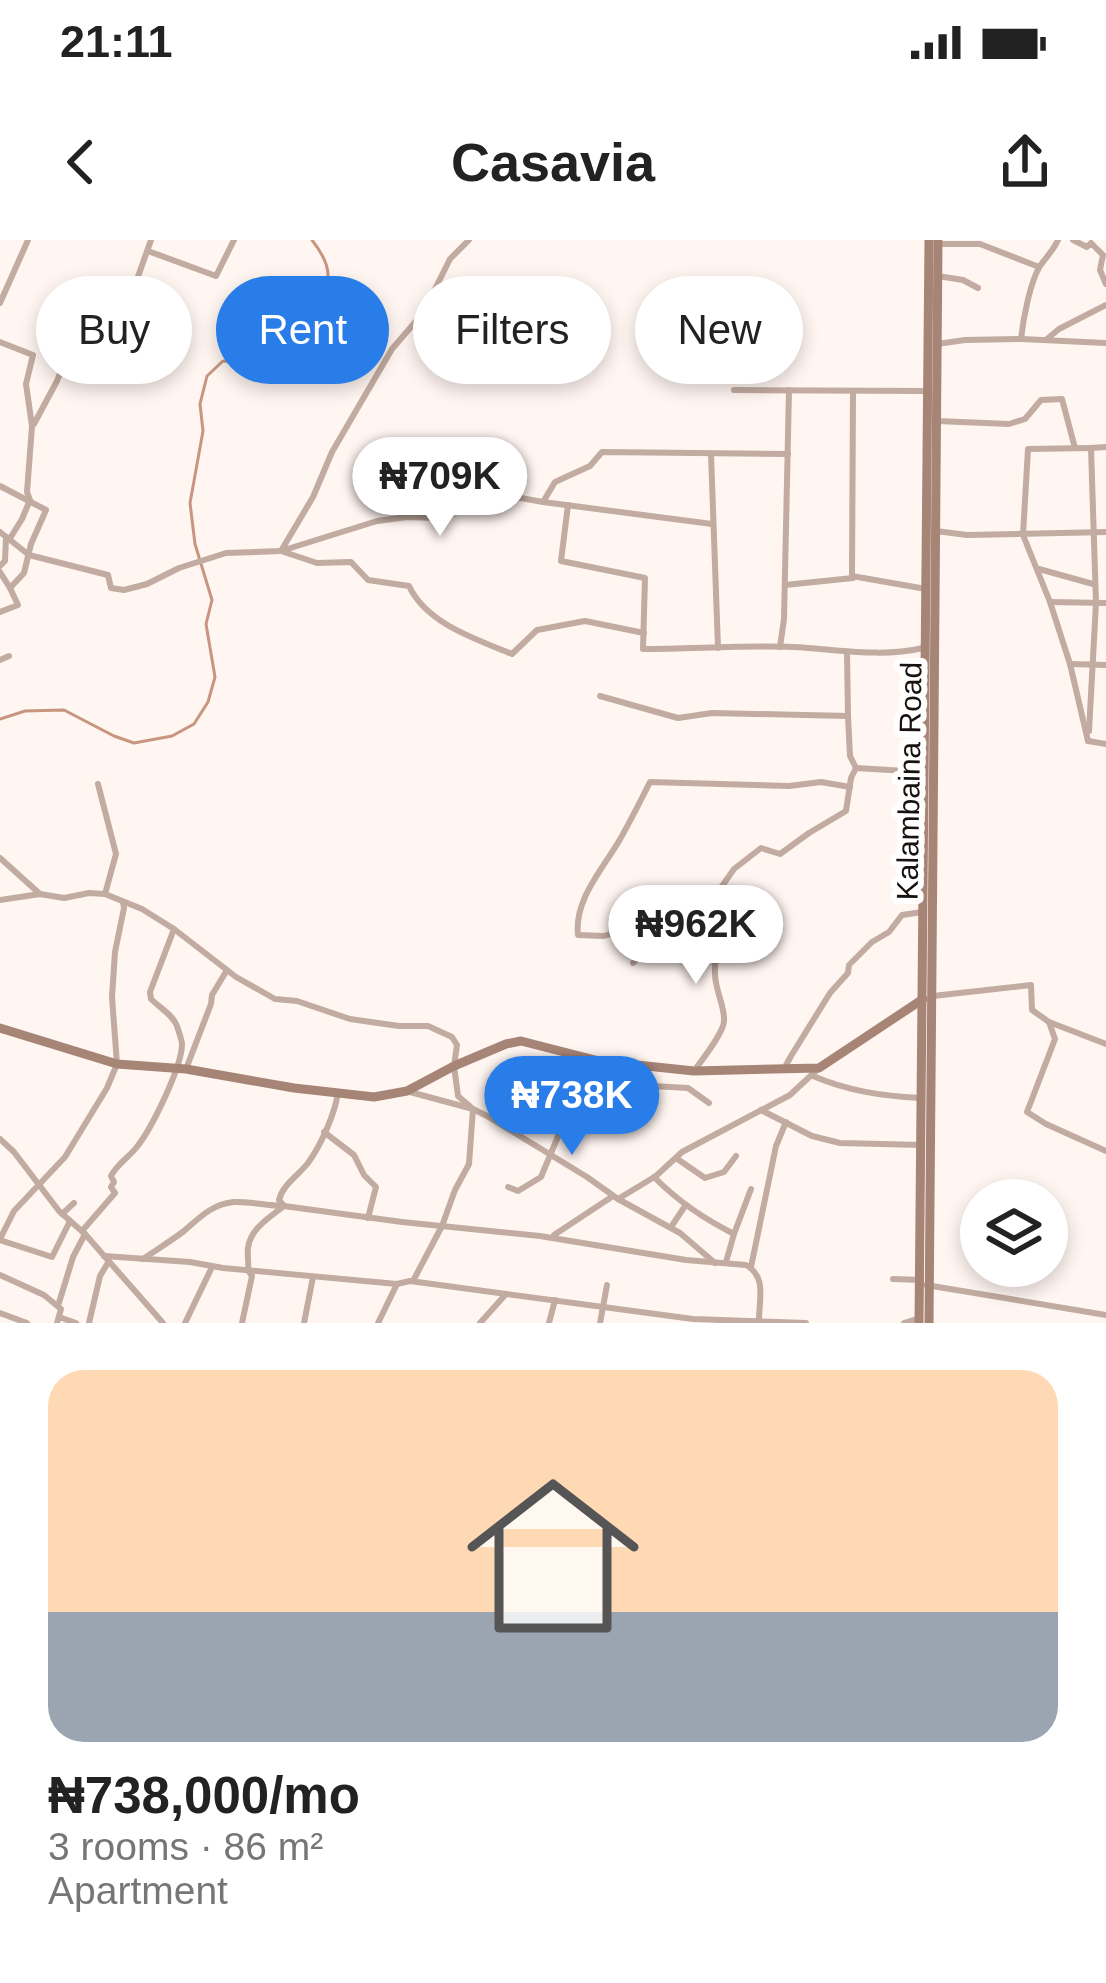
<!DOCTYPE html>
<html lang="en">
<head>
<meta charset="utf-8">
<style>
  :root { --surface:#fff; --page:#f6f6f6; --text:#222; --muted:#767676; --accent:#297de8 }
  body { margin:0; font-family:Helvetica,sans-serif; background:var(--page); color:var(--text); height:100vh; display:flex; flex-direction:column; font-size:45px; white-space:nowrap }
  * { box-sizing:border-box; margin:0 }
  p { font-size:39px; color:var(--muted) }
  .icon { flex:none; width:66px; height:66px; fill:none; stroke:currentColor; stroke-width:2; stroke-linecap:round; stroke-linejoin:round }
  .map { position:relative; height:1083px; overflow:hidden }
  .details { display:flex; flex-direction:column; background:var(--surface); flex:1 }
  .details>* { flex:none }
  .hud { position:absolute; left:36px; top:36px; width:1035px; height:108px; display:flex; gap:24px }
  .tools { position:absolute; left:960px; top:939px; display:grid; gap:24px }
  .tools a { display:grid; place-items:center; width:108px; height:108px; border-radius:50%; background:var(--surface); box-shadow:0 6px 18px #0003; font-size:60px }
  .price { position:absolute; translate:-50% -102px; padding:0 27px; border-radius:42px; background:#fff; color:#222; font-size:39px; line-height:78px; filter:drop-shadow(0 3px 6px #0008) }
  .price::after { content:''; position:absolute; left:50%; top:72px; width:36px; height:27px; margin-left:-18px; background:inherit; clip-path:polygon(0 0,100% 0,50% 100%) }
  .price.selected { background:var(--accent); color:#fff }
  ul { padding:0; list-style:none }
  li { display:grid; align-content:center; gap:24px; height:636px; padding:0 48px }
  li span { display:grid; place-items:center; height:372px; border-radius:36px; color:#555 }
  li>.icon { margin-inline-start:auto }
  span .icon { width:216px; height:216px; fill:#fffc; stroke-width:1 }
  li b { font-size:51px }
  .chip { padding:0 42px; border-radius:54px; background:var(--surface); box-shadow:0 6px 18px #0003; font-size:42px; line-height:108px }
  .chip.selected { background:var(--accent); color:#fff }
  .status { display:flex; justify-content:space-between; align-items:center; height:84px; padding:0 60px; background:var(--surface); direction:ltr }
  .status svg { height:33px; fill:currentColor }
  header { display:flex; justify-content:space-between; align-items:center; height:156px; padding:0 48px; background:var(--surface); font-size:54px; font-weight:600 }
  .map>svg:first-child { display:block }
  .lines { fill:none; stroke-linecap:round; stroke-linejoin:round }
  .stream { stroke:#c8967f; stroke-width:3 }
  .street { stroke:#c2aba0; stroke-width:6 }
  .secondary { stroke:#a78576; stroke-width:9 }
  .labels { text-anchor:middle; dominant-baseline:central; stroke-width:12; stroke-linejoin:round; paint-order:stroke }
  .street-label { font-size:30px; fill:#17120f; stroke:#fff }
</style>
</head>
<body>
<div class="status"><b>21:11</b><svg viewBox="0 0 49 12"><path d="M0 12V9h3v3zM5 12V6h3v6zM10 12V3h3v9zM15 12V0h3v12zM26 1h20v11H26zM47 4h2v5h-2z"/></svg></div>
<header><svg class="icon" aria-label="back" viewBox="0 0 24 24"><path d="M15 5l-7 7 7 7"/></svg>Casavia<svg class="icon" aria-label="share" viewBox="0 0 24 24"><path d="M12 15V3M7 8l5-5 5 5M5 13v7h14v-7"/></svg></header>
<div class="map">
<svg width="1106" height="1083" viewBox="0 0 1106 1083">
  <rect width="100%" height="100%" fill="#fff5f1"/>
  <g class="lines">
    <path class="stream" d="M0,479l25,-8 39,-1 50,26 20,7 38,-7 22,-12 14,-22 7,-25 -9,-53 6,-24 -17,-56 -5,-41 13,-72 -3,-27 7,-28 16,-15c18,0 41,3 57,-6 15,-8 48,-62 48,-80 0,-12 -9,-26 -16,-35"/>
    <g class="street">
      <path d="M469,0l-19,19 -27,54 -31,36 -60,103 -19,45 -32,54 36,12 34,-1 17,18 41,6c18,38 67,53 103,68l25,-24 48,-9 59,12"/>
      <polyline points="1073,0 1087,7 1091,3 1103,15 1100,30 1106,44"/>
      <polyline points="938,4 980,4 1039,27"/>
      <polyline points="148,11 216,36 234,0"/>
      <polyline points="938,36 963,40 978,48"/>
      <polyline points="0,63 28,0"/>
      <path d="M1021,99c2,-19 9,-57 19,-73 6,-9 13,-15 18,-26"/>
      <polyline points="1047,99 1059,89 1106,65"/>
      <polyline points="0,102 33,115 26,144 32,186 27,252 30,260 22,279 9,300"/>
      <polyline points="937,104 965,100 1021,99 1106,103"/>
      <polyline points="734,150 928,151"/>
      <polyline points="853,152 852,336 926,349"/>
      <polyline points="937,181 1009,184 1025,179 1041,160 1062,159 1075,208"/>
      <polyline points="34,184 57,141 76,93 88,80 135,45 151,0"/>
      <polyline points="711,214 718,408"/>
      <polyline points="0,246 46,270 31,304 24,333 10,348 18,365 0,372"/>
      <polyline points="543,262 712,284"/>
      <path d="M568,265l-7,56 84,17 -2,71c50,0 100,-4 150,-2 44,2 87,11 130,1"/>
      <polyline points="936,291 967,295 1106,292"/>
      <polyline points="0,292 29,315 108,335 111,348 124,350 147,344 179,328 226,313 281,311 377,281 407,277 436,278 498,258 515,257 543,262 555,242 590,226 602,212 788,214"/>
      <polyline points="0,326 5,321 6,297"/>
      <polyline points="1039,329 1093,344"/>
      <polyline points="0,332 10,348"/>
      <polyline points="785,345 853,338"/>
      <polyline points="1050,362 1106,363"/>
      <polyline points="780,407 784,379 789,150"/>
      <polyline points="0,420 9,416"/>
      <polyline points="1070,424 1106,425"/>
      <polyline points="600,456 678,478 712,473 848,476 847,413"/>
      <polyline points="848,476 850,516 856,528"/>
      <polyline points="1089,491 1096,363 1091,208 1106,207"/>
      <polyline points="1088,501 1070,424 1050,362 1023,295 1028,209 1091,208"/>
      <polyline points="1088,501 1106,504"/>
      <polyline points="98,544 116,614 105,654"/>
      <polyline points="0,618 40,654"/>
      <polyline points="0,660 40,654 64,658 89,653 105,654 142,669 174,689 236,737 275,759 297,761 350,779 399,786 428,786 452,797 457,805 454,826 458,856 473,869 469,924 455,950 442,986 413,1041"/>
      <path d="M667,687l-37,1 -26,8 -26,-1c-4,-35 24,-65 41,-94 11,-19 21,-39 31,-59l139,4 32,-4 29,5"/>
      <polyline points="633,723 667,687 713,659 734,629 761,608 780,614 809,593 846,571 851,538 856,528 923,532"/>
      <polyline points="933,756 1031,745 1032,770 1049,782 1106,804"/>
      <polyline points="1049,782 1055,799 1027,872 1046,884 1106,911"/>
      <polyline points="186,829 211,764 212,755 227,730"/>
      <polyline points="788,830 786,825 791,816 830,753 848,733 849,725 872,702 889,692 902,675 922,672"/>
      <path d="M694,831c8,-11 30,-39 30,-50 1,-15 -9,-31 -9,-47 -2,-30 17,-45 -2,-75"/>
      <path d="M813,836c35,15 69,20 107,22"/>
      <polyline points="633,845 688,848 709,863"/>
      <path d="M338,852c-3,22 -17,53 -30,71 -10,13 -25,21 -29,37l5,6 118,16 138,14 146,24 60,5c21,12 13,34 13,55"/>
      <polyline points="410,852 473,869 487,876 587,937 618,959 680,993 715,1023"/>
      <polyline points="575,855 610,874 622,876 640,824"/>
      <polyline points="761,870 812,896 840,903 922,905"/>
      <polyline points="324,892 354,915 364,935 376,947 368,978"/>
      <polyline points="0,899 14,912 59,971 85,994 163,1083"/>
      <polyline points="676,918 705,938 724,932 736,916"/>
      <path d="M654,937c25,25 49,41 80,57l-8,28"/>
      <polyline points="508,947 518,951 541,937 574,858 572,853 585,818"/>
      <polyline points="618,959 656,936 682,912 790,855 819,828"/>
      <polyline points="62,974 74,963"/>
      <polyline points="671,987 685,966"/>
      <path d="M82,991l33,-38 -4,-6 3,-5 -3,-6c6,-12 17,-18 25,-28 15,-18 46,-81 46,-104 0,-2 -4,-15 -5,-18 -4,-11 -17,-18 -26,-27l-1,-7 24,-63"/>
      <polyline points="734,994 751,949"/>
      <polyline points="554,995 613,956"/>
      <polyline points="0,999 14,971 65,917 107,848 117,824 112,757 115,712 124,668 123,662"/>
      <polyline points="0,1000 52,1017 70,981"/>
      <polyline points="104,1016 190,1022 223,1028 397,1044 410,1041 693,1079 806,1083"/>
      <path d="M143,1019c13,-9 28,-18 41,-28 15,-13 28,-27 50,-29 14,-1 33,4 50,4 -14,11 -34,23 -36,42 -1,7 1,14 0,22l4,6 -10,47"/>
      <polyline points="751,1027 776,906 786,882"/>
      <polyline points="0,1035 44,1055 61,1069 57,1083"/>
      <polyline points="893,1039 921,1040"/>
      <polyline points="926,1045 1106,1075"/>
      <polyline points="58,1066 73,1017 85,994"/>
      <polyline points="0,1073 27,1083"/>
      <polyline points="59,1077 76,1083"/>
      <polyline points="89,1083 100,1036 109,1021"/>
      <polyline points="185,1083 212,1027"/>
      <polyline points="304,1083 313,1037"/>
      <polyline points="378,1083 397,1044"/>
      <polyline points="480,1083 506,1054"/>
      <polyline points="549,1083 555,1060"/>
      <polyline points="600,1083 607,1045"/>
      <polyline points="904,1083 920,1078"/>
    </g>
    <g class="secondary">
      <polyline points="0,788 117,824 186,829 294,848 374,857 407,851 454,826 506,804 521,801 599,821 694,831 819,828 923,759"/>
      <polyline points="919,1083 929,0"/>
      <polyline points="929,1083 938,0"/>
    </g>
  </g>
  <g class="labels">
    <g class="street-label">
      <text transform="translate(909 541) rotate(-89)">Kalambaina Road</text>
    </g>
  </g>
</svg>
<div class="tools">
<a><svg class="icon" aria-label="layers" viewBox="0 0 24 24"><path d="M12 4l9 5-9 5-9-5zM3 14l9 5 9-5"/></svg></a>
</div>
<b class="price" style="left:440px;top:299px">₦709K</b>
<b class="price" style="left:696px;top:747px">₦962K</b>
<b class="price selected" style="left:572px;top:918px">₦738K</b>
<div class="hud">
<a class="chip">Buy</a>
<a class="chip selected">Rent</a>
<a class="chip">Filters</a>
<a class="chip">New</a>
</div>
</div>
<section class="details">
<ul>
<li><span style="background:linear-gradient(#ffd9b3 65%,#9aa5b1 0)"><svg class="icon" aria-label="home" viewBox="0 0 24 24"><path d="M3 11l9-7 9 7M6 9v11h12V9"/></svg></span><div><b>₦738,000/mo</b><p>3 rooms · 86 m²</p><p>Apartment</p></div></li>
</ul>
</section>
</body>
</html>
